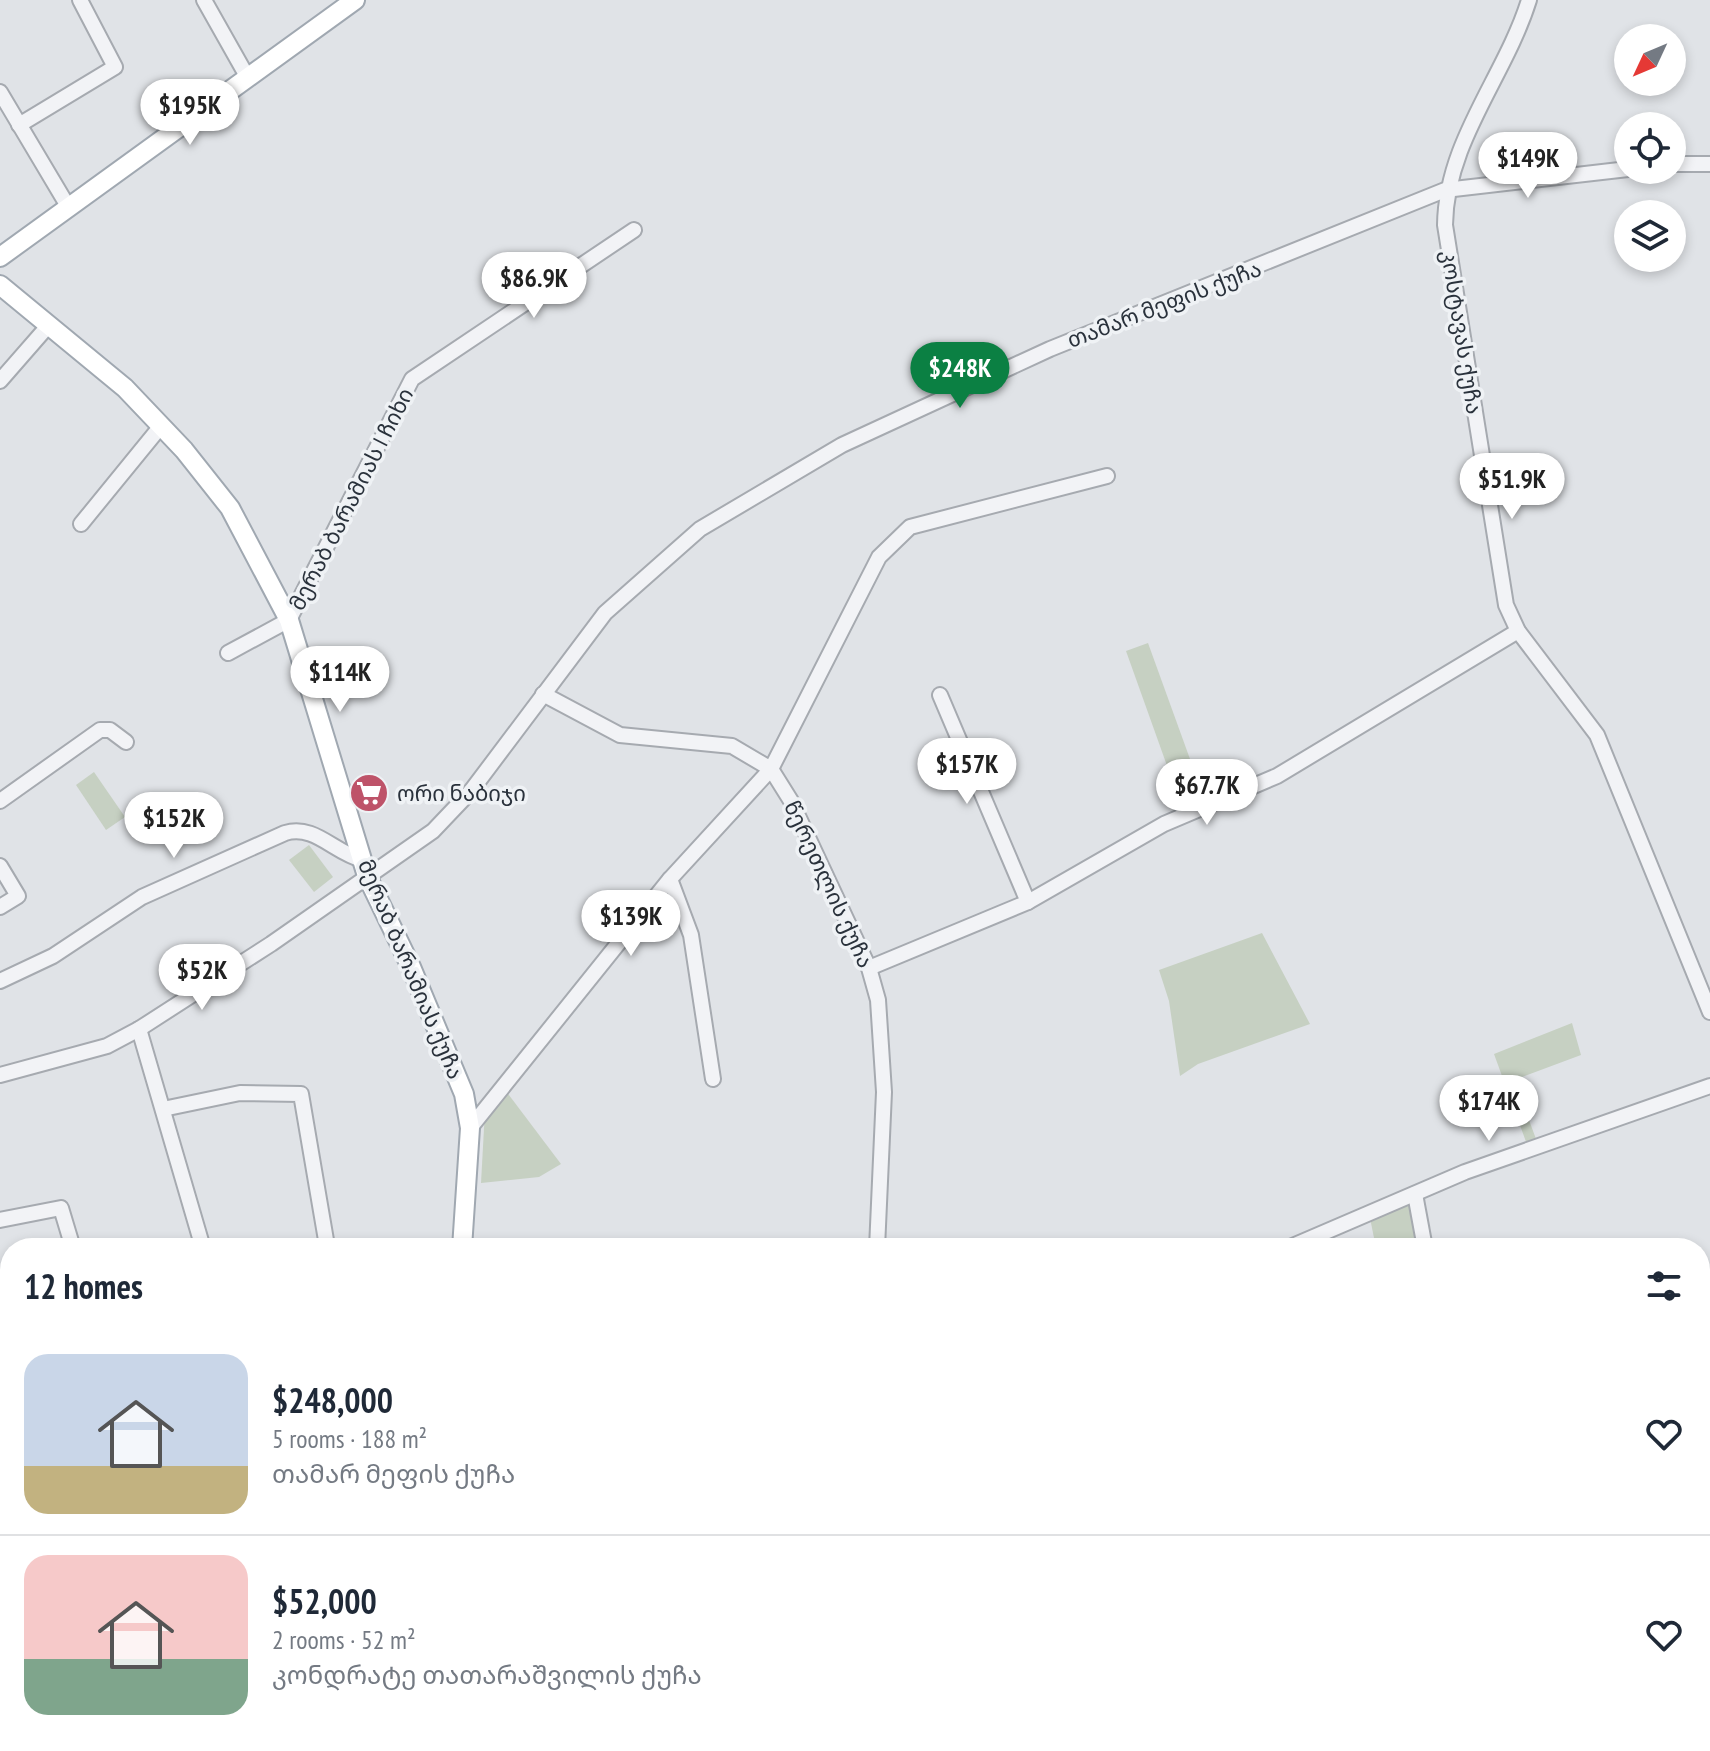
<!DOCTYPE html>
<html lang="en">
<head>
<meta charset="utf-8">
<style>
  :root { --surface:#fff; --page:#f6f6f7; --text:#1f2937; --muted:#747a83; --line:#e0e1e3; --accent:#0b8043 }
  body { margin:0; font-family:"PT Sans Narrow","Noto Sans Georgian",sans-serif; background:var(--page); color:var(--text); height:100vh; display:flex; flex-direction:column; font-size:30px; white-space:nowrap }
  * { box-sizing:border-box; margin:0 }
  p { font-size:26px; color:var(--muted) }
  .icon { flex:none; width:44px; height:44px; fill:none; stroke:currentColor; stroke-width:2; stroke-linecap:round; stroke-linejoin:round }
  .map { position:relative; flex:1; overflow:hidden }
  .panel { position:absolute; left:0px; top:1238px; width:1710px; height:514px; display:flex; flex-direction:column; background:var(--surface); border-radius:32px 32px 0 0; box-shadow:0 4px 12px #0003 }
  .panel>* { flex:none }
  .needle { width:52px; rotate:226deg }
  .controls { position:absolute; left:1614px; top:24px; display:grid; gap:16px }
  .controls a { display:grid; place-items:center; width:72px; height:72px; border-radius:50%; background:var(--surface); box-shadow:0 4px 12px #0003; font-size:40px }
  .price { position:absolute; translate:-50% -68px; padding:0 18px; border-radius:28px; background:#fff; color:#222; font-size:26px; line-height:52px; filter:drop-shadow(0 2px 4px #0008) }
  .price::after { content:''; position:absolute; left:50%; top:48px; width:24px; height:18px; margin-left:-12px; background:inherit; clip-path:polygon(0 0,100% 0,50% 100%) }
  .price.on { background:var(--accent); color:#fff }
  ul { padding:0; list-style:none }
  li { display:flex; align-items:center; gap:24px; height:200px; padding:0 24px }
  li+li { border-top:2px solid var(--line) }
  li span { display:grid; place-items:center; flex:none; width:224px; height:160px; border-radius:24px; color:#555 }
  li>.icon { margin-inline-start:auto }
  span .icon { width:96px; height:96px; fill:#fffc; stroke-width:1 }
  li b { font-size:34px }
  h2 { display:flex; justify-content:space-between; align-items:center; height:96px; padding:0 24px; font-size:34px }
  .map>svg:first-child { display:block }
  .green { fill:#c6d0c2 }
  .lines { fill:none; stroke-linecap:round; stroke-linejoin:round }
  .minor-casing { stroke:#a6aab0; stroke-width:18 }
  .major-casing { stroke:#a0a8b1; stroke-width:22 }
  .highway-casing { stroke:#89919c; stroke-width:24 }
  .minor { stroke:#f2f3f6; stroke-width:14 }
  .major { stroke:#fff; stroke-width:18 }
  .highway { stroke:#fff; stroke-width:20 }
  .labels { text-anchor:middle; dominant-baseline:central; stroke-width:7; stroke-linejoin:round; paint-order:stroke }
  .street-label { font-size:22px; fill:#2a323c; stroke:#eff2f5 }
  .poi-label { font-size:22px; fill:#2a323c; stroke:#eff2f5; text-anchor:start }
</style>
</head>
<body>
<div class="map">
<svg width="1710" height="1751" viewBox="0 0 1710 1751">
  <rect width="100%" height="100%" fill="#e0e3e7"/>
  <g class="green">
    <polygon points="1148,643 1207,806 1185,816 1126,651"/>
    <polygon points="94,772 125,817 106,830 76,785"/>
    <polygon points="309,845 333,877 314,892 289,860"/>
    <polygon points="1262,933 1310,1024 1198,1064 1180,1076 1169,1001 1159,970"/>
    <polygon points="1572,1023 1581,1055 1514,1080 1539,1147 1529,1150 1494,1054"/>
    <polygon points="503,1087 561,1164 539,1177 481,1183 485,1110"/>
    <polygon points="1415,1194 1425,1248 1376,1248 1369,1213"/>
    <polygon points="1710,1387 1710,1486 1700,1490 1700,1391"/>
    <polygon points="34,1742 457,1742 458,1751 23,1751 23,1747"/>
  </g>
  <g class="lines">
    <defs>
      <g id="minor">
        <polyline points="204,0 248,78"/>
        <path d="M1529,0c-24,77 -83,141 -84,225l61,380 12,26 79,104 113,277"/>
        <polyline points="0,92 69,208"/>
        <polyline points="19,125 115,67 80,0"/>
        <polyline points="1672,164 1710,164"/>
        <polyline points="0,381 48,326"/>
        <polyline points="81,524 161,426"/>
        <polyline points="228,653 289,620 412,379 634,230"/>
        <polyline points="543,694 620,735 732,746 771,769 791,801 869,968 878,1000 884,1092 877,1248"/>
        <polyline points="940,695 1028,902"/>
        <polyline points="0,801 100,730 110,730 126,742"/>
        <polyline points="0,866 18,896 0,907"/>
        <polyline points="670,879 691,935 713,1079"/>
        <polyline points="869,968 1028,902 1164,824 1277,776 1518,631"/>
        <path d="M0,981l53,-25 89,-59 143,-64c30,-9 49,20 78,27"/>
        <polyline points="139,1029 203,1248"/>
        <polyline points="0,1075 107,1046 139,1029 271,944 433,831 471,791 605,613 700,529 842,445 1050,349 1445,190 1628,169"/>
        <polyline points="163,1109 240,1093 301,1094 327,1246"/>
        <polyline points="470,1128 670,879 771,769 879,557 910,527 1107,476"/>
        <polyline points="1415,1194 1425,1248"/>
        <polyline points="0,1220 61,1208 73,1248"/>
        <polyline points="1288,1248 1465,1172 1710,1086"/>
        <polyline points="1700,1391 1710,1387"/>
        <polyline points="599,1742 599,1751"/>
        <polyline points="1070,1742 1074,1751"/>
        <polyline points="1309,1742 1315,1751"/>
      </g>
      <g id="major">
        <polyline points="0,257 355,0"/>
        <polyline points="0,285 125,388 184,450 230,508 289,620 367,876 411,967 464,1094 470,1128 462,1248"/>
        <polyline points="0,1531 10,1528"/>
        <polyline points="469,1742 470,1751"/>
      </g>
      <g id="highway">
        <polyline points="1700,1663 1710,1661"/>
        <polyline points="1158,1751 1213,1742"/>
      </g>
    </defs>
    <use href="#minor" class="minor-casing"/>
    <use href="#major" class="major-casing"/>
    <use href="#highway" class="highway-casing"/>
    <use href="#minor" class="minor"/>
    <use href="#major" class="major"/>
    <use href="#highway" class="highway"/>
  </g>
  <defs>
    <symbol id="supermarket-disc" viewBox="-11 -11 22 22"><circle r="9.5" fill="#be5369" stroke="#eff2f5"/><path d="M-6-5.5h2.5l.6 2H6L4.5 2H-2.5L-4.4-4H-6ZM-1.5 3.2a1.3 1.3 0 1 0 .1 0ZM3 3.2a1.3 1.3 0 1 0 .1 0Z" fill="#fff"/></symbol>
  </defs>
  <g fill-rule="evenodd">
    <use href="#supermarket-disc" x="347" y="771" width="44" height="44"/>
  </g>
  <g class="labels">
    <g class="street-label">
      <text transform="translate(1164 304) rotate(-21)">თამარ მეფის ქუჩა</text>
      <text transform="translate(1462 332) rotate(81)">კოსტავას ქუჩა</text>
      <text transform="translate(351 499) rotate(-63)">მერაბ ბარამიას I ჩიხი</text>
      <text transform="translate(829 884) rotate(65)">წერეთლის ქუჩა</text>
      <text transform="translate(411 969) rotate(67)">მერაბ ბარამიას ქუჩა</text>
    </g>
    <g class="poi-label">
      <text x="397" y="793">ორი ნაბიჯი</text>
    </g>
  </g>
</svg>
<div class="controls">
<a><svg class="needle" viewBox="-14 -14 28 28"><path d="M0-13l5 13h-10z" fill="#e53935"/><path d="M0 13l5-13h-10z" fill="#747a83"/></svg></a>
<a><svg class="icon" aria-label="locate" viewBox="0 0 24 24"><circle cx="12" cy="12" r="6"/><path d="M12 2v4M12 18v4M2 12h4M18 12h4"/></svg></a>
<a><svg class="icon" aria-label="layers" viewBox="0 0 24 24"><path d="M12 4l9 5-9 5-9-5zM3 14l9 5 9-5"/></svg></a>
</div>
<b class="price" style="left:190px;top:147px">$195K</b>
<b class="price" style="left:1528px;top:200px">$149K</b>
<b class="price" style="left:534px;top:320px">$86.9K</b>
<b class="price on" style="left:960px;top:410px">$248K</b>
<b class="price" style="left:1512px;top:521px">$51.9K</b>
<b class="price" style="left:340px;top:714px">$114K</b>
<b class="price" style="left:967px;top:806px">$157K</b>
<b class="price" style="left:1207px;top:827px">$67.7K</b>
<b class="price" style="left:174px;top:860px">$152K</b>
<b class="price" style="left:631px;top:958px">$139K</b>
<b class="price" style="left:202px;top:1012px">$52K</b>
<b class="price" style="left:1489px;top:1143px">$174K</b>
<section class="panel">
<h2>12 homes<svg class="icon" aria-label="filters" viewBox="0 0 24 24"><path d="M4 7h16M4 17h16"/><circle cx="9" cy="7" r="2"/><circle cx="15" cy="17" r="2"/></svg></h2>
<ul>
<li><span style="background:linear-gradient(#c9d6e8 70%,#c2b280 0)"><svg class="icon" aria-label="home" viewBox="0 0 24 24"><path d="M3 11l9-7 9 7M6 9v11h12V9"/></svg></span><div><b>$248,000</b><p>5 rooms · 188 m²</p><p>თამარ მეფის ქუჩა</p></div><svg class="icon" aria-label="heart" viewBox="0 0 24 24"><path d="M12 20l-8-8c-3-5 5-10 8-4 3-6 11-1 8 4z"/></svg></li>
<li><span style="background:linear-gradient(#f6c9c9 65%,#7fa58c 0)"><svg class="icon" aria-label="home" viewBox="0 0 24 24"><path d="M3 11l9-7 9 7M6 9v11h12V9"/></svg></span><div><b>$52,000</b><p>2 rooms · 52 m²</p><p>კონდრატე თათარაშვილის ქუჩა</p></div><svg class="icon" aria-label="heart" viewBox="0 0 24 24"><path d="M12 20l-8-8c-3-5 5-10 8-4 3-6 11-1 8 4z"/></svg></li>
</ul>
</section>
</div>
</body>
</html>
